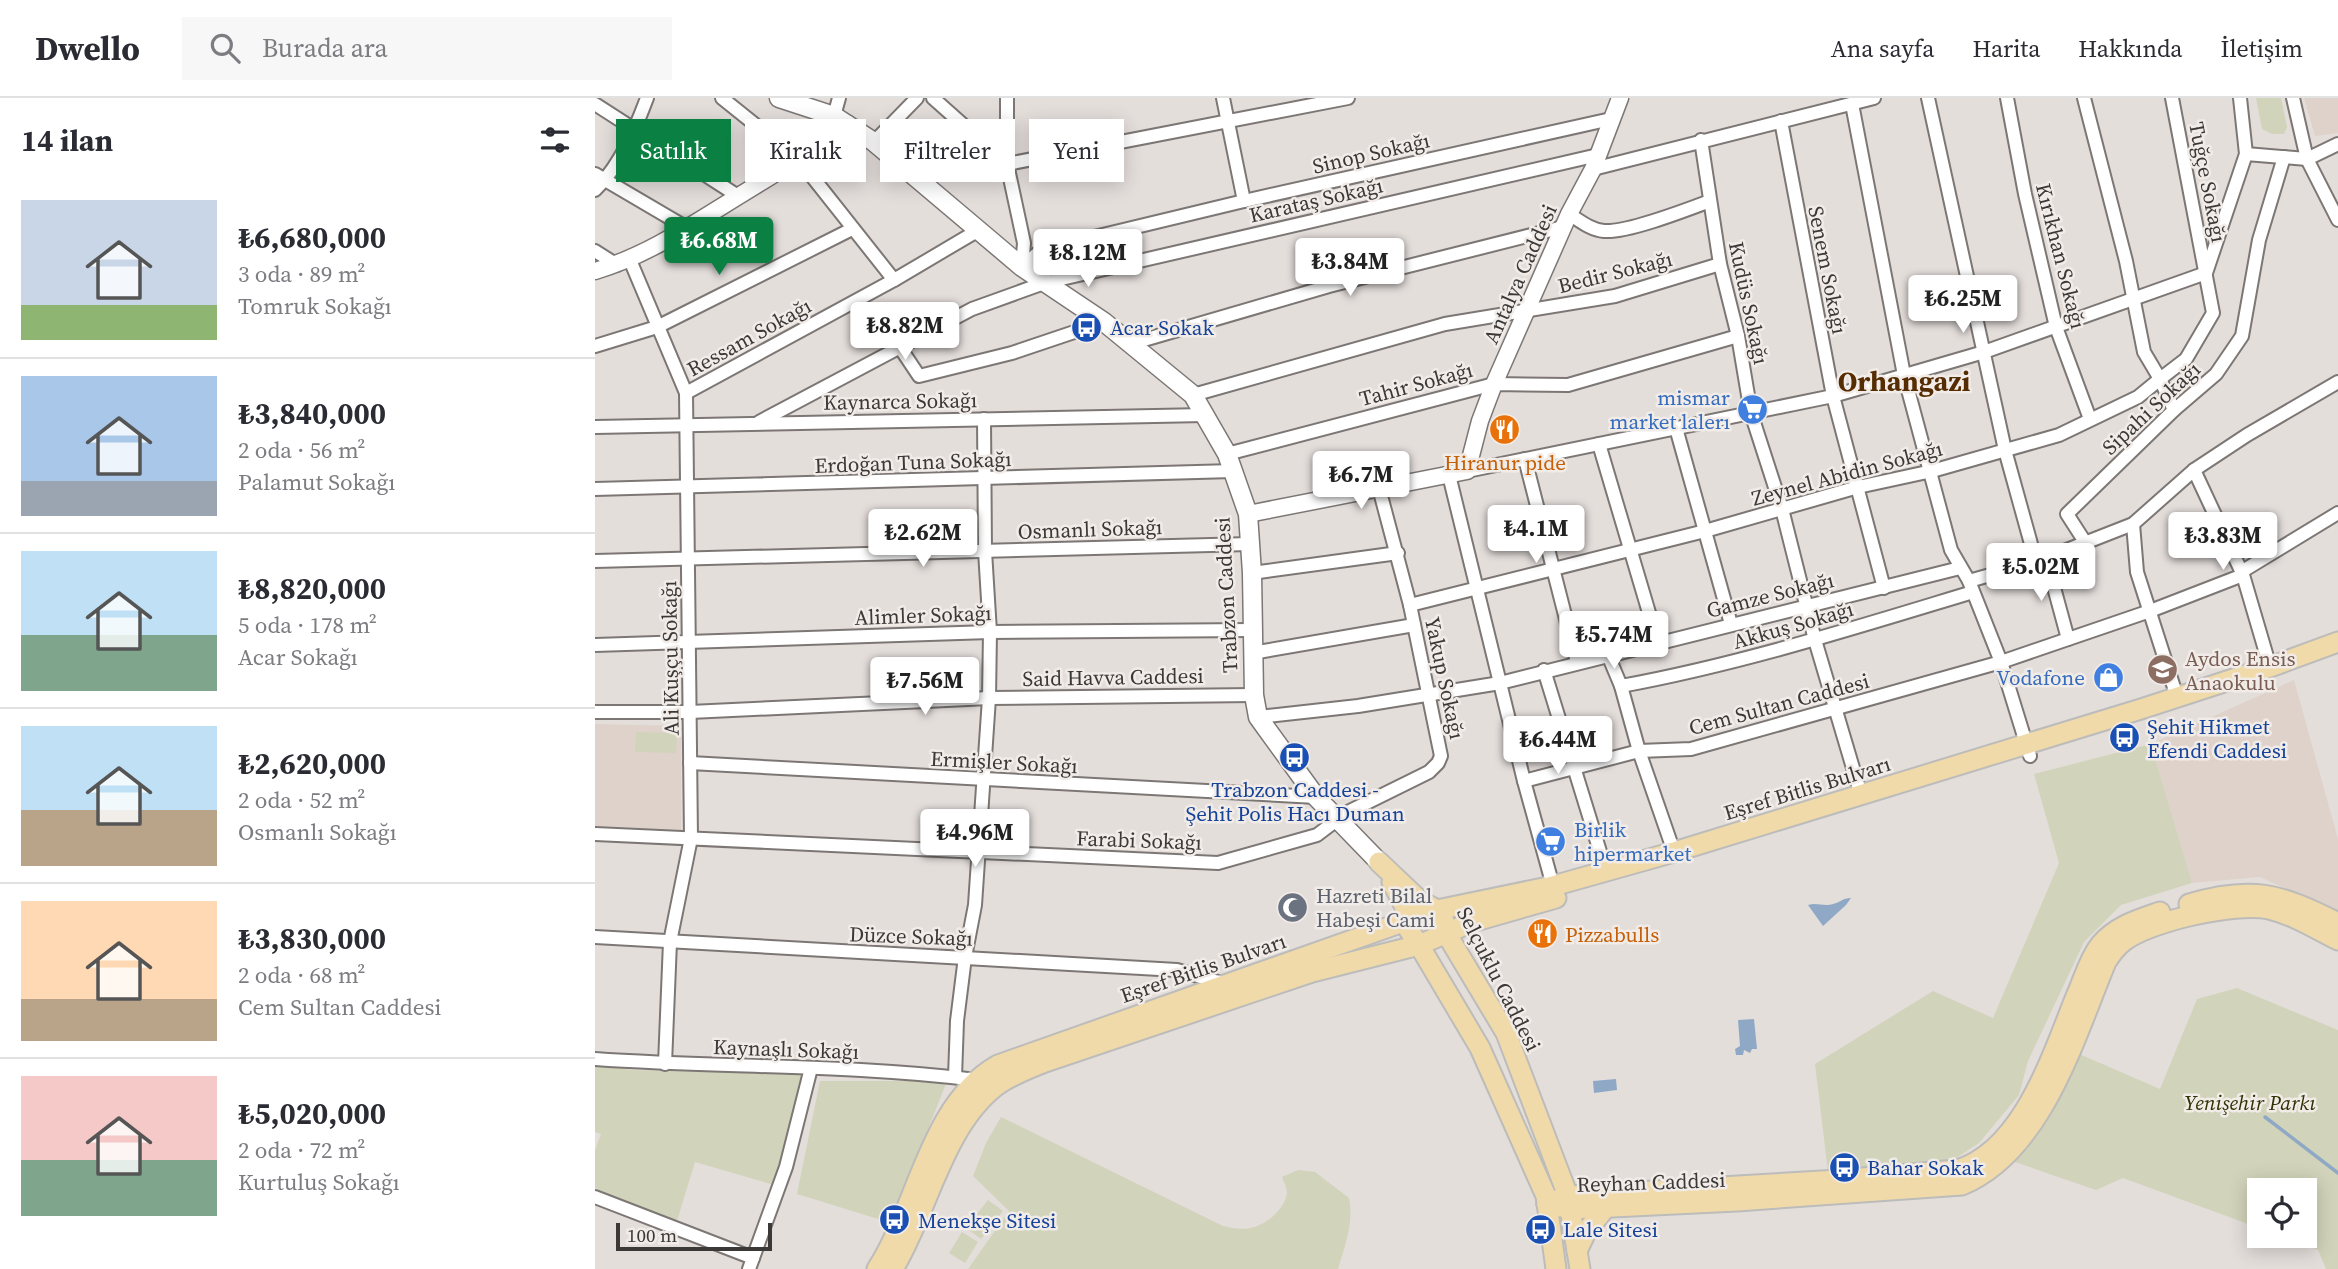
<!DOCTYPE html>
<html lang="tr">
<head>
<meta charset="utf-8">
<style>
  :root { --surface:#fff; --page:#f7f7f7; --text:#2b2b33; --muted:#7c7c81; --line:#e1e1e2; --accent:#0b8043 }
  body { margin:0; font-family:"Source Serif 4",serif; background:var(--page); color:var(--text); height:100vh; display:flex; flex-direction:column; font-size:26px; white-space:nowrap }
  * { box-sizing:border-box; margin:0 }
  p { font-size:23px; color:var(--muted) }
  .icon { flex:none; width:38px; height:38px; fill:none; stroke:currentColor; stroke-width:2; stroke-linecap:round; stroke-linejoin:round }
  .map { position:relative; flex:1; overflow:hidden }
  .details { display:flex; flex-direction:column; background:var(--surface); width:595px }
  .details>* { flex:none }
  .hud { position:absolute; left:21px; top:21px; width:665px; height:63px; display:flex; gap:14px }
  .buttons { position:absolute; left:1652px; top:1080px; display:grid; gap:14px }
  .buttons a { display:grid; place-items:center; width:70px; height:70px; border-radius:0px; background:var(--surface); box-shadow:0 4px 18px #0003; font-size:35px }
  .scale { position:absolute; left:21px; bottom:18px; width:156px; box-sizing:border-box; padding-left:7px; border:4px solid #3b3938; border-top:0; font-size:19px; line-height:24px; white-space:nowrap; color:#3b3938; -webkit-text-stroke:5px #f2ece8; paint-order:stroke }
  .price { position:absolute; translate:-50% -60px; padding:0 16px; border-radius:7px; background:#fff; color:#222; font-size:23px; line-height:46px; filter:drop-shadow(0 2px 4px #0008) }
  .price::after { content:''; position:absolute; left:50%; top:42px; width:21px; height:16px; margin-left:-10px; background:inherit; clip-path:polygon(0 0,100% 0,50% 100%) }
  .price.current { background:var(--accent); color:#fff }
  ul { padding:0; list-style:none }
  li { display:flex; align-items:center; gap:21px; height:175px; padding:0 21px }
  li+li { border-top:2px solid var(--line) }
  li span { display:grid; place-items:center; flex:none; width:196px; height:140px; border-radius:0px; color:#555 }
  li>.icon { margin-inline-start:auto }
  span .icon { width:84px; height:84px; fill:#fffc; stroke-width:1 }
  li b { font-size:30px }
  h2 { display:flex; justify-content:space-between; align-items:center; height:84px; padding:0 21px; font-size:30px }
  .tag { padding:0 24px; border-radius:0px; background:var(--surface); box-shadow:0 4px 18px #0003; font-size:24px; line-height:63px }
  .tag.current { background:var(--accent); color:#fff }
  header { display:flex; align-items:center; gap:42px; box-sizing:border-box; height:98px; padding:0 35px; background:var(--surface); border-bottom:2px solid var(--line) }
  header strong { font-size:33px }
  nav { display:flex; gap:38px; margin-inline-start:auto; font-size:24px }
  .search { width:490px; height:63px; background:var(--page); display:flex; align-items:center; gap:18px; box-sizing:border-box; padding:0 24px; border-radius:0px; color:var(--muted); font-size:26px }
  main { display:flex; flex:1; min-height:0 }
  .map>svg:first-child { display:block }
  .built { fill:#dfd2cb }
  .green { fill:#d1d3ba }
  .water { fill:#8fa8c5 }
  .lines { fill:none; stroke-linecap:round; stroke-linejoin:round }
  .stream { stroke:#8fa8c5; stroke-width:3.5 }
  .minor-casing { stroke:#7c7774; stroke-width:16 }
  .tertiary-casing { stroke:#7c7774; stroke-width:19 }
  .secondary-casing { stroke:#7c7774; stroke-width:21 }
  .primary-casing { stroke:#bcbcbb; stroke-width:23 }
  .minor { stroke:#fff; stroke-width:12 }
  .tertiary { stroke:#fff; stroke-width:16 }
  .secondary { stroke:#fff; stroke-width:18 }
  .primary { stroke:#f1daa9; stroke-width:19 }
  .labels { text-anchor:middle; dominant-baseline:central; stroke-width:5; stroke-linejoin:round; paint-order:stroke }
  .street-label { font-size:21px; fill:#3b3938; stroke:#f2ece8 }
  .transit-label { font-size:21px; fill:#164399; stroke:#f2ece8; text-anchor:start }
  .shop-label { font-size:21px; fill:#366cbe; stroke:#f2ece8; text-anchor:end }
  .food-label { font-size:21px; fill:#c56008; stroke:#f2ece8 }
  .education-label { font-size:21px; fill:#785e54; stroke:#f2ece8; text-anchor:start }
  .worship-label { font-size:21px; fill:#5b616d; stroke:#f2ece8; text-anchor:start }
  .park-label { font-size:21px; font-style:italic; fill:#313203; stroke:#f2ece8 }
  .district-label { font-size:28px; font-weight:bold; fill:#562c02; stroke:#f2ece8 }
</style>
</head>
<body>
<header>
<strong>Dwello</strong>
<div class="search"><svg class="icon" aria-label="search" viewBox="0 0 24 24"><circle cx="10" cy="10" r="6"/><path d="M15 15l6 6"/></svg>Burada ara</div>
<nav><a>Ana sayfa</a><a>Harita</a><a>Hakkında</a><a>İletişim</a></nav>
</header>
<main>
<section class="details">
<h2>14 ilan<svg class="icon" aria-label="filters" viewBox="0 0 24 24"><path d="M4 7h16M4 17h16"/><circle cx="9" cy="7" r="2"/><circle cx="15" cy="17" r="2"/></svg></h2>
<ul>
<li><span style="background:linear-gradient(#c9d6e8 75%,#8fb573 0)"><svg class="icon" aria-label="home" viewBox="0 0 24 24"><path d="M3 11l9-7 9 7M6 9v11h12V9"/></svg></span><div><b>₺6,680,000</b><p>3 oda · 89 m²</p><p>Tomruk Sokağı</p></div></li>
<li><span style="background:linear-gradient(#a9c7e8 75%,#9aa5b1 0)"><svg class="icon" aria-label="home" viewBox="0 0 24 24"><path d="M3 11l9-7 9 7M6 9v11h12V9"/></svg></span><div><b>₺3,840,000</b><p>2 oda · 56 m²</p><p>Palamut Sokağı</p></div></li>
<li><span style="background:linear-gradient(#bfe0f5 60%,#7fa58c 0)"><svg class="icon" aria-label="home" viewBox="0 0 24 24"><path d="M3 11l9-7 9 7M6 9v11h12V9"/></svg></span><div><b>₺8,820,000</b><p>5 oda · 178 m²</p><p>Acar Sokağı</p></div></li>
<li><span style="background:linear-gradient(#bfe0f5 60%,#b9a48a 0)"><svg class="icon" aria-label="home" viewBox="0 0 24 24"><path d="M3 11l9-7 9 7M6 9v11h12V9"/></svg></span><div><b>₺2,620,000</b><p>2 oda · 52 m²</p><p>Osmanlı Sokağı</p></div></li>
<li><span style="background:linear-gradient(#ffd9b3 70%,#b9a48a 0)"><svg class="icon" aria-label="home" viewBox="0 0 24 24"><path d="M3 11l9-7 9 7M6 9v11h12V9"/></svg></span><div><b>₺3,830,000</b><p>2 oda · 68 m²</p><p>Cem Sultan Caddesi</p></div></li>
<li><span style="background:linear-gradient(#f6c9c9 60%,#7fa58c 0)"><svg class="icon" aria-label="home" viewBox="0 0 24 24"><path d="M3 11l9-7 9 7M6 9v11h12V9"/></svg></span><div><b>₺5,020,000</b><p>2 oda · 72 m²</p><p>Kurtuluş Sokağı</p></div></li>
</ul>
</section>
<div class="map">
<svg width="1743" height="1171" viewBox="0 0 1743 1171">
  <rect width="100%" height="100%" fill="#e4dedb"/>
  <g class="built">
    <polygon points="1709,0 1743,0 1743,35 1720,38"/>
    <polygon points="1699,582 1743,741 1743,815 1665,779 1597,785 1556,646"/>
    <polygon points="0,626 86,628 86,733 0,730"/>
  </g>
  <g class="green">
    <polygon points="1661,0 1686,0 1692,29 1689,36 1677,36 1667,31"/>
    <polygon points="41,634 82,635 81,655 40,654"/>
    <polygon points="1556,646 1597,785 1526,807 1489,844 1433,963 1424,997 1384,1045 1358,1062 1233,1074 1220,966 1338,893 1398,920 1464,765 1439,676"/>
    <polygon points="1642,890 1743,932 1743,1171 1731,1171 1723,1152 1684,1138 1710,1138 1710,1092 1664,1092 1664,1130 1528,1080 1501,1092 1417,1063 1482,955 1565,991 1602,901"/>
    <polygon points="0,964 36,972 208,976 204,1016 186,1089 100,1064 81,1126 0,1090 0,1052 6,1036 0,1034"/>
    <polygon points="225,983 352,983 296,1125 202,1096"/>
    <path d="M406,1019l222,109c9,2 18,4 28,2 15,-3 34,-19 36,-35 0,-6 -3,-10 -5,-16l16,-7 17,2 34,26c5,24 -4,48 -11,71h-370l41,-58 -36,-35 13,-33z"/>
    <polygon points="393,1102 408,1113 386,1141 371,1130"/>
    <polygon points="367,1134 383,1144 370,1165 354,1155"/>
  </g>
  <g class="water">
    <path d="M1256,800l-5,7 -23,21 -15,-21c8,-3 17,2 25,-1 8,-2 10,-6 18,-6z"/>
    <polygon points="1159,921 1162,951 1157,951 1155,955 1149,952 1148,957 1141,957 1140,951 1145,948 1143,922"/>
    <polygon points="1021,981 1022,992 999,995 998,983"/>
  </g>
  <g class="lines">
    <polyline class="stream" points="1670,1019 1743,1075"/>
    <defs>
      <g id="minor">
        <polyline points="127,0 204,62 299,182"/>
        <polyline points="338,0 412,66 753,0"/>
        <polyline points="412,0 412,66 429,145 427,169"/>
        <polyline points="628,0 649,103"/>
        <polyline points="1333,0 1410,352 1441,464"/>
        <polyline points="1412,0 1430,96 1461,229 1495,321"/>
        <polyline points="1489,0 1531,163 1549,254 1565,281 1579,312"/>
        <polyline points="1698,0 1712,61 1743,122"/>
        <polyline points="0,6 143,98"/>
        <polyline points="1257,6 1309,277 1356,452 1374,483 1406,564 1435,658"/>
        <polyline points="239,18 244,0"/>
        <polyline points="1186,23 1238,298 1289,490"/>
        <polyline points="1106,42 1125,166 1143,238 1156,315 1187,411 1220,542 1266,697"/>
        <polyline points="279,44 322,0"/>
        <polyline points="1651,56 1712,61"/>
        <polyline points="1712,61 1743,46"/>
        <polyline points="998,71 1279,0"/>
        <polyline points="0,76 92,130"/>
        <path d="M0,92c25,-24 40,-60 52,-92"/>
        <path d="M974,116c11,7 22,16 35,17 23,2 82,-21 106,-30"/>
        <polyline points="0,153 22,167"/>
        <polyline points="35,162 91,295 96,740 75,844 70,966"/>
        <polyline points="427,169 445,153 466,147 649,103 1016,21"/>
        <polyline points="535,246 734,188 968,129"/>
        <polyline points="0,248 62,229 257,131"/>
        <polyline points="304,248 324,278 417,255 509,224"/>
        <polyline points="91,295 299,182 382,133"/>
        <polyline points="598,297 850,226 1020,198 1125,166"/>
        <polyline points="164,324 377,211 449,185 1003,57"/>
        <polyline points="0,329 610,317"/>
        <polyline points="1081,330 1136,526"/>
        <polyline points="1004,346 1063,545"/>
        <polyline points="632,356 899,286 973,287 1143,238"/>
        <polyline points="930,361 982,564"/>
        <polyline points="1599,372 1648,477 1675,569"/>
        <polyline points="872,373 1238,298 1389,254 1611,175 1651,56 1645,0"/>
        <polyline points="854,377 929,683 958,788"/>
        <polyline points="0,391 638,373"/>
        <polyline points="1538,426 1542,474 1582,599"/>
        <polyline points="1490,444 1472,416 1579,312 1621,276 1647,238 1664,142 1689,59"/>
        <polyline points="1451,460 1473,541"/>
        <polyline points="0,463 655,446"/>
        <polyline points="1646,474 1743,415"/>
        <polyline points="657,475 803,455"/>
        <polyline points="1374,483 1441,464 1538,426 1599,372 1652,337 1743,284"/>
        <polyline points="815,507 1110,433 1263,389 1337,373 1464,337 1543,299 1565,281 1591,261 1618,215 1577,0"/>
        <polyline points="0,547 395,534 658,532"/>
        <polyline points="657,555 819,527"/>
        <polyline points="1013,557 1026,588 1044,653 1079,754"/>
        <polyline points="949,572 1011,773"/>
        <path d="M1026,588c120,-22 236,-59 352,-94"/>
        <polyline points="0,614 95,614 394,600 659,597"/>
        <polyline points="663,619 763,608 905,585 1365,470"/>
        <polyline points="95,665 721,699"/>
        <polyline points="929,683 1044,653 1096,651 1406,564 1555,513 1648,477"/>
        <polyline points="0,736 623,765 722,737 751,715 834,674 843,665 846,658 815,507 784,390"/>
        <polyline points="0,839 582,872 630,886"/>
        <path d="M0,961c127,9 255,5 381,21"/>
        <polyline points="360,979 362,923 370,859 380,807 394,600 395,534 390,453 389,321"/>
        <polyline points="0,1099 158,1160"/>
        <polyline points="154,1171 191,1069 216,970"/>
      </g>
      <g id="tertiary">
        <path d="M0,173c53,-16 95,-45 142,-74 38,-23 75,-46 111,-73"/>
        <polyline points="653,416 872,373 885,323 899,286 974,116 998,71 1025,0"/>
      </g>
      <polyline id="secondary" points="184,0 239,18 279,44 427,169 509,224 598,297 632,356 653,416 657,475 659,597 663,619 721,699 784,764"/>
      <g id="primary">
        <polyline points="784,764 824,802 842,812 849,823 851,835 911,935 973,1098 985,1171"/>
        <polyline points="797,784 809,807 814,821 814,832 824,847 885,950 951,1098 961,1171"/>
        <path d="M1594,806c63,-19 92,-10 149,19"/>
        <path d="M952,1106l24,5 166,-8 225,-16c81,-34 113,-149 144,-223 5,-8 10,-15 18,-21 27,-20 111,-39 145,-32 25,6 47,20 69,31"/>
        <path d="M952,1106l21,-8 270,-16 119,-10c67,-20 96,-118 120,-176 7,-16 12,-35 23,-49 16,-19 37,-25 60,-33"/>
        <polyline points="982,1153 991,1134 1011,1109"/>
        <path d="M282,1171c41,-63 52,-165 121,-204l439,-155 116,-24 121,-34 467,-143 129,-42 68,-25"/>
        <path d="M298,1171c35,-57 49,-141 103,-183 15,-11 32,-17 49,-24l267,-90 107,-27 53,-23 84,-24"/>
      </g>
    </defs>
    <use href="#minor" class="minor-casing"/>
    <use href="#tertiary" class="tertiary-casing"/>
    <use href="#secondary" class="secondary-casing"/>
    <use href="#primary" class="primary-casing"/>
    <use href="#minor" class="minor"/>
    <use href="#tertiary" class="tertiary"/>
    <use href="#secondary" class="secondary"/>
    <use href="#primary" class="primary"/>
  </g>
  <defs>
    <symbol id="bus-disc" viewBox="-11 -11 22 22"><circle r="9.5" fill="#1a4fb4" stroke="#f2ece8"/><path d="M-5-6H5V4H4V6H2V4H-2V6H-4V4H-5ZM-3.5-4V0h7V-4ZM-3.5 1.2v1.5H-2V1.2ZM2 1.2v1.5H3.5V1.2Z" fill="#fff"/></symbol>
    <symbol id="supermarket-disc" viewBox="-11 -11 22 22"><circle r="9.5" fill="#3f7fe0" stroke="#f2ece8"/><path d="M-6-5.5h2.5l.6 2H6L4.5 2H-2.5L-4.4-4H-6ZM-1.5 3.2a1.3 1.3 0 1 0 .1 0ZM3 3.2a1.3 1.3 0 1 0 .1 0Z" fill="#fff"/></symbol>
    <symbol id="restaurant-disc" viewBox="-11 -11 22 22"><circle r="9.5" fill="#e8710a" stroke="#f2ece8"/><path d="M-5-6h1v4h1v-4h1v4h1v-4h1v5L-1.5 .5V6h-2V.5L-5-1ZM5-6V6H3V1.5H1.5Q1.5-4 5-6Z" fill="#fff"/></symbol>
    <symbol id="school-disc" viewBox="-11 -11 22 22"><circle r="9.5" fill="#8d6e63" stroke="#f2ece8"/><path d="M0-5L7-2L0 1L-7-2ZM-4 1L0 2.5L4 1V4Q0 6-4 4Z" fill="#fff"/></symbol>
    <symbol id="shop-disc" viewBox="-11 -11 22 22"><circle r="9.5" fill="#3f7fe0" stroke="#f2ece8"/><path d="M-5-2.5h2.3a2.7 3.5 0 0 1 5.4 0H5L5.5 6h-11ZM-1.5-2.5h3a1.5 2.3 0 0 0-3 0Z" fill="#fff"/></symbol>
    <symbol id="mosque-disc" viewBox="-11 -11 22 22"><circle r="9.5" fill="#6b7280" stroke="#f2ece8"/><path d="M3.5-4.9A6 6 0 1 0 3.5 4.9A5 5 0 1 1 3.5-4.9Z" fill="#fff"/></symbol>
  </defs>
  <g fill-rule="evenodd">
    <use href="#bus-disc" x="474" y="212" width="35" height="35"/>
    <use href="#supermarket-disc" x="1140" y="294" width="35" height="35"/>
    <use href="#restaurant-disc" x="892" y="314" width="35" height="35"/>
    <use href="#school-disc" x="1550" y="554" width="35" height="35"/>
    <use href="#shop-disc" x="1496" y="562" width="35" height="35"/>
    <use href="#bus-disc" x="1512" y="622" width="35" height="35"/>
    <use href="#bus-disc" x="682" y="642" width="35" height="35"/>
    <use href="#supermarket-disc" x="938" y="726" width="35" height="35"/>
    <use href="#mosque-disc" x="680" y="792" width="35" height="35"/>
    <use href="#restaurant-disc" x="930" y="818" width="35" height="35"/>
    <use href="#bus-disc" x="1232" y="1052" width="35" height="35"/>
    <use href="#bus-disc" x="282" y="1104" width="35" height="35"/>
    <use href="#bus-disc" x="928" y="1114" width="35" height="35"/>
  </g>
  <g class="labels">
    <g class="street-label">
      <text transform="translate(776 55) rotate(-13)">Sinop Sokağı</text>
      <text transform="translate(1613 84) rotate(79)">Tuğçe Sokağı</text>
      <text transform="translate(721 102) rotate(-13)">Karataş Sokağı</text>
      <text transform="translate(1466 158) rotate(76)">Kırıkhan Sokağı</text>
      <text transform="translate(1233 172) rotate(79)">Senem Sokağı</text>
      <text transform="translate(1020 174) rotate(-14)">Bedir Sokağı</text>
      <text transform="translate(925 176) rotate(-66)">Antalya Caddesi</text>
      <text transform="translate(1154 205) rotate(78)">Kudüs Sokağı</text>
      <text transform="translate(154 239) rotate(-29)">Ressam Sokağı</text>
      <text transform="translate(821 286) rotate(-15)">Tahir Sokağı</text>
      <text transform="translate(305 303) rotate(-1)">Kaynarca Sokağı</text>
      <text transform="translate(1556 310) rotate(-43)">Sipahi Sokağı</text>
      <text transform="translate(318 364) rotate(-2)">Erdoğan Tuna Sokağı</text>
      <text transform="translate(1252 375) rotate(-15)">Zeynel Abidin Sokağı</text>
      <text transform="translate(495 431) rotate(-2)">Osmanlı Sokağı</text>
      <text transform="translate(631 497) rotate(-93)">Trabzon Caddesi</text>
      <text transform="translate(1175 497) rotate(-14)">Gamze Sokağı</text>
      <text transform="translate(328 517) rotate(-2)">Alimler Sokağı</text>
      <text transform="translate(1198 527) rotate(-16)">Akkuş Sokağı</text>
      <text transform="translate(75 560) rotate(-91)">Ali Kuşçu Sokağı</text>
      <text transform="translate(518 579) rotate(-1)">Said Havva Caddesi</text>
      <text transform="translate(850 580) rotate(78)">Yakup Sokağı</text>
      <text transform="translate(1184 606) rotate(-15)">Cem Sultan Caddesi</text>
      <text transform="translate(409 664) rotate(3)">Ermişler Sokağı</text>
      <text transform="translate(1212 690) rotate(-17)">Eşref Bitlis Bulvarı</text>
      <text transform="translate(544 742) rotate(2)">Farabi Sokağı</text>
      <text transform="translate(316 838) rotate(2)">Düzce Sokağı</text>
      <text transform="translate(608 870) rotate(-19)">Eşref Bitlis Bulvarı</text>
      <text transform="translate(904 881) rotate(63)">Selçuklu Caddesi</text>
      <text transform="translate(191 951) rotate(2)">Kaynaşlı Sokağı</text>
      <text transform="translate(1056 1084) rotate(-2)">Reyhan Caddesi</text>
    </g>
    <g class="transit-label">
      <text x="515" y="229">Acar Sokak</text>
      <text x="1552" y="628">Şehit Hikmet<tspan x="1552" dy="24">Efendi Caddesi</tspan></text>
      <text x="700" y="691" text-anchor="middle">Trabzon Caddesi -<tspan x="700" dy="24">Şehit Polis Hacı Duman</tspan></text>
      <text x="1272" y="1069">Bahar Sokak</text>
      <text x="323" y="1122">Menekşe Sitesi</text>
      <text x="968" y="1131">Lale Sitesi</text>
    </g>
    <g class="shop-label">
      <text x="1135" y="299">mismar<tspan x="1135" dy="24">market lalerı</tspan></text>
      <text x="1490" y="579">Vodafone</text>
      <text x="979" y="731" text-anchor="start">Birlik<tspan x="979" dy="24">hipermarket</tspan></text>
    </g>
    <g class="food-label">
      <text x="910" y="364">Hiranur pide</text>
      <text x="970" y="836" text-anchor="start">Pizzabulls</text>
    </g>
    <g class="education-label">
      <text x="1590" y="560">Aydos Ensis<tspan x="1590" dy="24">Anaokulu</tspan></text>
    </g>
    <g class="worship-label">
      <text x="721" y="797">Hazreti Bilal<tspan x="721" dy="24">Habeşi Cami</tspan></text>
    </g>
    <g class="park-label">
      <text x="1655" y="1004">Yenişehir Parkı</text>
    </g>
    <g class="district-label">
      <text x="1309" y="283">Orhangazi</text>
    </g>
  </g>
</svg>
<div class="buttons">
<a><svg class="icon" aria-label="locate" viewBox="0 0 24 24"><circle cx="12" cy="12" r="6"/><path d="M12 2v4M12 18v4M2 12h4M18 12h4"/></svg></a>
</div>
<div class="scale">100 m</div>
<b class="price current" style="left:124px;top:179px">₺6.68M</b>
<b class="price" style="left:493px;top:191px">₺8.12M</b>
<b class="price" style="left:755px;top:200px">₺3.84M</b>
<b class="price" style="left:1368px;top:237px">₺6.25M</b>
<b class="price" style="left:310px;top:264px">₺8.82M</b>
<b class="price" style="left:766px;top:413px">₺6.7M</b>
<b class="price" style="left:941px;top:467px">₺4.1M</b>
<b class="price" style="left:328px;top:471px">₺2.62M</b>
<b class="price" style="left:1628px;top:474px">₺3.83M</b>
<b class="price" style="left:1446px;top:505px">₺5.02M</b>
<b class="price" style="left:1019px;top:573px">₺5.74M</b>
<b class="price" style="left:330px;top:619px">₺7.56M</b>
<b class="price" style="left:963px;top:678px">₺6.44M</b>
<b class="price" style="left:380px;top:771px">₺4.96M</b>
<div class="hud">
<a class="tag current">Satılık</a>
<a class="tag">Kiralık</a>
<a class="tag">Filtreler</a>
<a class="tag">Yeni</a>
</div>
</div>
</main>
</body>
</html>
